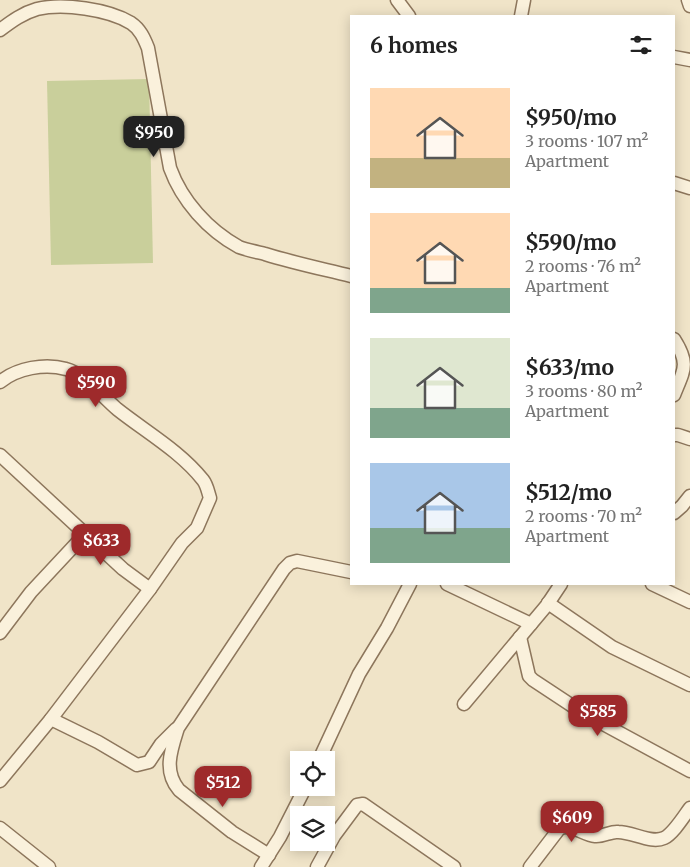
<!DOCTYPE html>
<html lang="en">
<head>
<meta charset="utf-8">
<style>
  :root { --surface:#fff; --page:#f2f2f2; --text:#222; --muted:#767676; --accent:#9e2a2b }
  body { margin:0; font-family:Merriweather,serif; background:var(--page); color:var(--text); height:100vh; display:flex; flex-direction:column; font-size:19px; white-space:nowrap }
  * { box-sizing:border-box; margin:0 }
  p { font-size:16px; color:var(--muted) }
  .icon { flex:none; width:28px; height:28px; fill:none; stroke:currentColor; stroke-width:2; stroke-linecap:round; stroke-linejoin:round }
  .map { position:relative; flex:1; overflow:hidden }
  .sheet { position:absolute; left:350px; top:15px; width:325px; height:570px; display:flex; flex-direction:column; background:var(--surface); border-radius:0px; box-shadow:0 2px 12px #0003 }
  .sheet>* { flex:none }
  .buttons { position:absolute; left:290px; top:751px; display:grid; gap:10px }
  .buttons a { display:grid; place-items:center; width:45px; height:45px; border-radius:0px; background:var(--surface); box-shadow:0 2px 12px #0003; font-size:25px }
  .price { position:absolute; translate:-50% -42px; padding:0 11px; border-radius:10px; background:var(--accent); color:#fff; font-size:16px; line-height:32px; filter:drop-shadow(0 1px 2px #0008) }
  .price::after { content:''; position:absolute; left:50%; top:30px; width:15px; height:11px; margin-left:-8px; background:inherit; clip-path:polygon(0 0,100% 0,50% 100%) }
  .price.on { background:#222; color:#fff }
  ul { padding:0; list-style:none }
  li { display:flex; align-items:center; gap:15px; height:125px; padding:0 20px }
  li span { display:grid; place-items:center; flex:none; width:140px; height:100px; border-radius:0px; color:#555 }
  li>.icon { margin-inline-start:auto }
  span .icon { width:60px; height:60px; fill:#fffc; stroke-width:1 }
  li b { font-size:21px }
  h2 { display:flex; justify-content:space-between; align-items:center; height:60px; padding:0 20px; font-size:21px }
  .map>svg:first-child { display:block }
  .green { fill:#c9cf9b }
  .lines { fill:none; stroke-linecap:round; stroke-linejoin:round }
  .minor-casing { stroke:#8d765c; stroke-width:15 }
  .minor { stroke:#faf1dc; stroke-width:12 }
</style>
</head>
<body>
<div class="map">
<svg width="690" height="867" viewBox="0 0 690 867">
  <rect width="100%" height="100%" fill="#f0e4c8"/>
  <polygon class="green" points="149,79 153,263 51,265 47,81"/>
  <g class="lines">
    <defs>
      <g id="minor">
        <polyline points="397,0 409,16"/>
        <polyline points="688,0 690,6"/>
        <polyline points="521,16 524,0"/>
        <path d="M0,30c12,-9 23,-17 37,-21 26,-6 71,0 94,14 9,6 13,15 17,25l22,120c12,33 38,62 69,79 8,3 18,5 26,7 29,9 58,15 86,22"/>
        <polyline points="674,57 690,60"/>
        <polyline points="674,183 690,188"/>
        <path d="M674,339c16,25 10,31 0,56"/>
        <path d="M0,382c17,-14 45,-19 66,-13 17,4 38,29 51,40 29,23 63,42 86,71 4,5 5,12 7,18l-13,30 -15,15 -32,46 -27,-20 -123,-114"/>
        <polyline points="674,435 678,435 690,439"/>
        <polyline points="674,513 682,506 690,496"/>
        <polyline points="447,584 531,624"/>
        <polyline points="652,584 690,602"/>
        <polyline points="548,603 612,647 690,685"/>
        <polyline points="0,633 31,592 86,533"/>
        <polyline points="520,637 529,676 533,680 583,713 690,771"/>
        <polyline points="464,704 547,605 561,584"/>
        <polyline points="51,719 98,742 137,765 149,762 161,744 176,729"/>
        <polyline points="319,760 359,674 387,628 410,584"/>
        <polyline points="0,781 51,719 150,589"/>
        <polyline points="0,828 49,867"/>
        <path d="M269,855l-37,-23 -53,-42c-16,-19 -8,-40 -1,-62l106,-159 6,-6 7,-2 54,11"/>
        <polyline points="261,867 280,837 305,788"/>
        <polyline points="317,867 334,836 357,805 363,804 454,867"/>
        <path d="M530,867l29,-38c11,-7 24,6 36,7 8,1 16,-5 23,-4 15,0 33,12 46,6 9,-4 20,-22 26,-30"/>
      </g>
    </defs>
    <use href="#minor" class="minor-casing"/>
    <use href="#minor" class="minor"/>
  </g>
</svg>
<div class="buttons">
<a><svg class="icon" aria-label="locate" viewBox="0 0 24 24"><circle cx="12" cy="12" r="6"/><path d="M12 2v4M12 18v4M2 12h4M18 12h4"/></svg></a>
<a><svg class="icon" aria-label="layers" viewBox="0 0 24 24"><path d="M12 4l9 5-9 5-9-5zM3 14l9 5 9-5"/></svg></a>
</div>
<b class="price on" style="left:154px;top:158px">$950</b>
<b class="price" style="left:96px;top:408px">$590</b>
<b class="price" style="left:101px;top:566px">$633</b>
<b class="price" style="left:598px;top:737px">$585</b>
<b class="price" style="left:223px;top:808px">$512</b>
<b class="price" style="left:572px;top:843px">$609</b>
<section class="sheet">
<h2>6 homes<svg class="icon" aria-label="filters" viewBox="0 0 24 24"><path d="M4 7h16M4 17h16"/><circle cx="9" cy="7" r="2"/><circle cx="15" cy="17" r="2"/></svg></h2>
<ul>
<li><span style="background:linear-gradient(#ffd9b3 70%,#c2b280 0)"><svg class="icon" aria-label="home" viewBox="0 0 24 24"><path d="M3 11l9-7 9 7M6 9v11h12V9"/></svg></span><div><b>$950/mo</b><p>3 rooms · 107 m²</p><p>Apartment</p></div></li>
<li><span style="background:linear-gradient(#ffd9b3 75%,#7fa58c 0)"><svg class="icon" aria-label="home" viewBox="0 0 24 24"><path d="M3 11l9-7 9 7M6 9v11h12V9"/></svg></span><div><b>$590/mo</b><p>2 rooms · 76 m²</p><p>Apartment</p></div></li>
<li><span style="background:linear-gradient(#dfe7d0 70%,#7fa58c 0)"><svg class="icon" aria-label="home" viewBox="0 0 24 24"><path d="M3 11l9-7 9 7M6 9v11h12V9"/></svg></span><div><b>$633/mo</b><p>3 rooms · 80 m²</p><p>Apartment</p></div></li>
<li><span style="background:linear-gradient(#a9c7e8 65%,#7fa58c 0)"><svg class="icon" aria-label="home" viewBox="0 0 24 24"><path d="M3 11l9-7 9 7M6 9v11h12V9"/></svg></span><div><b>$512/mo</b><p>2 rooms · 70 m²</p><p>Apartment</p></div></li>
</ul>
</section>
</div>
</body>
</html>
